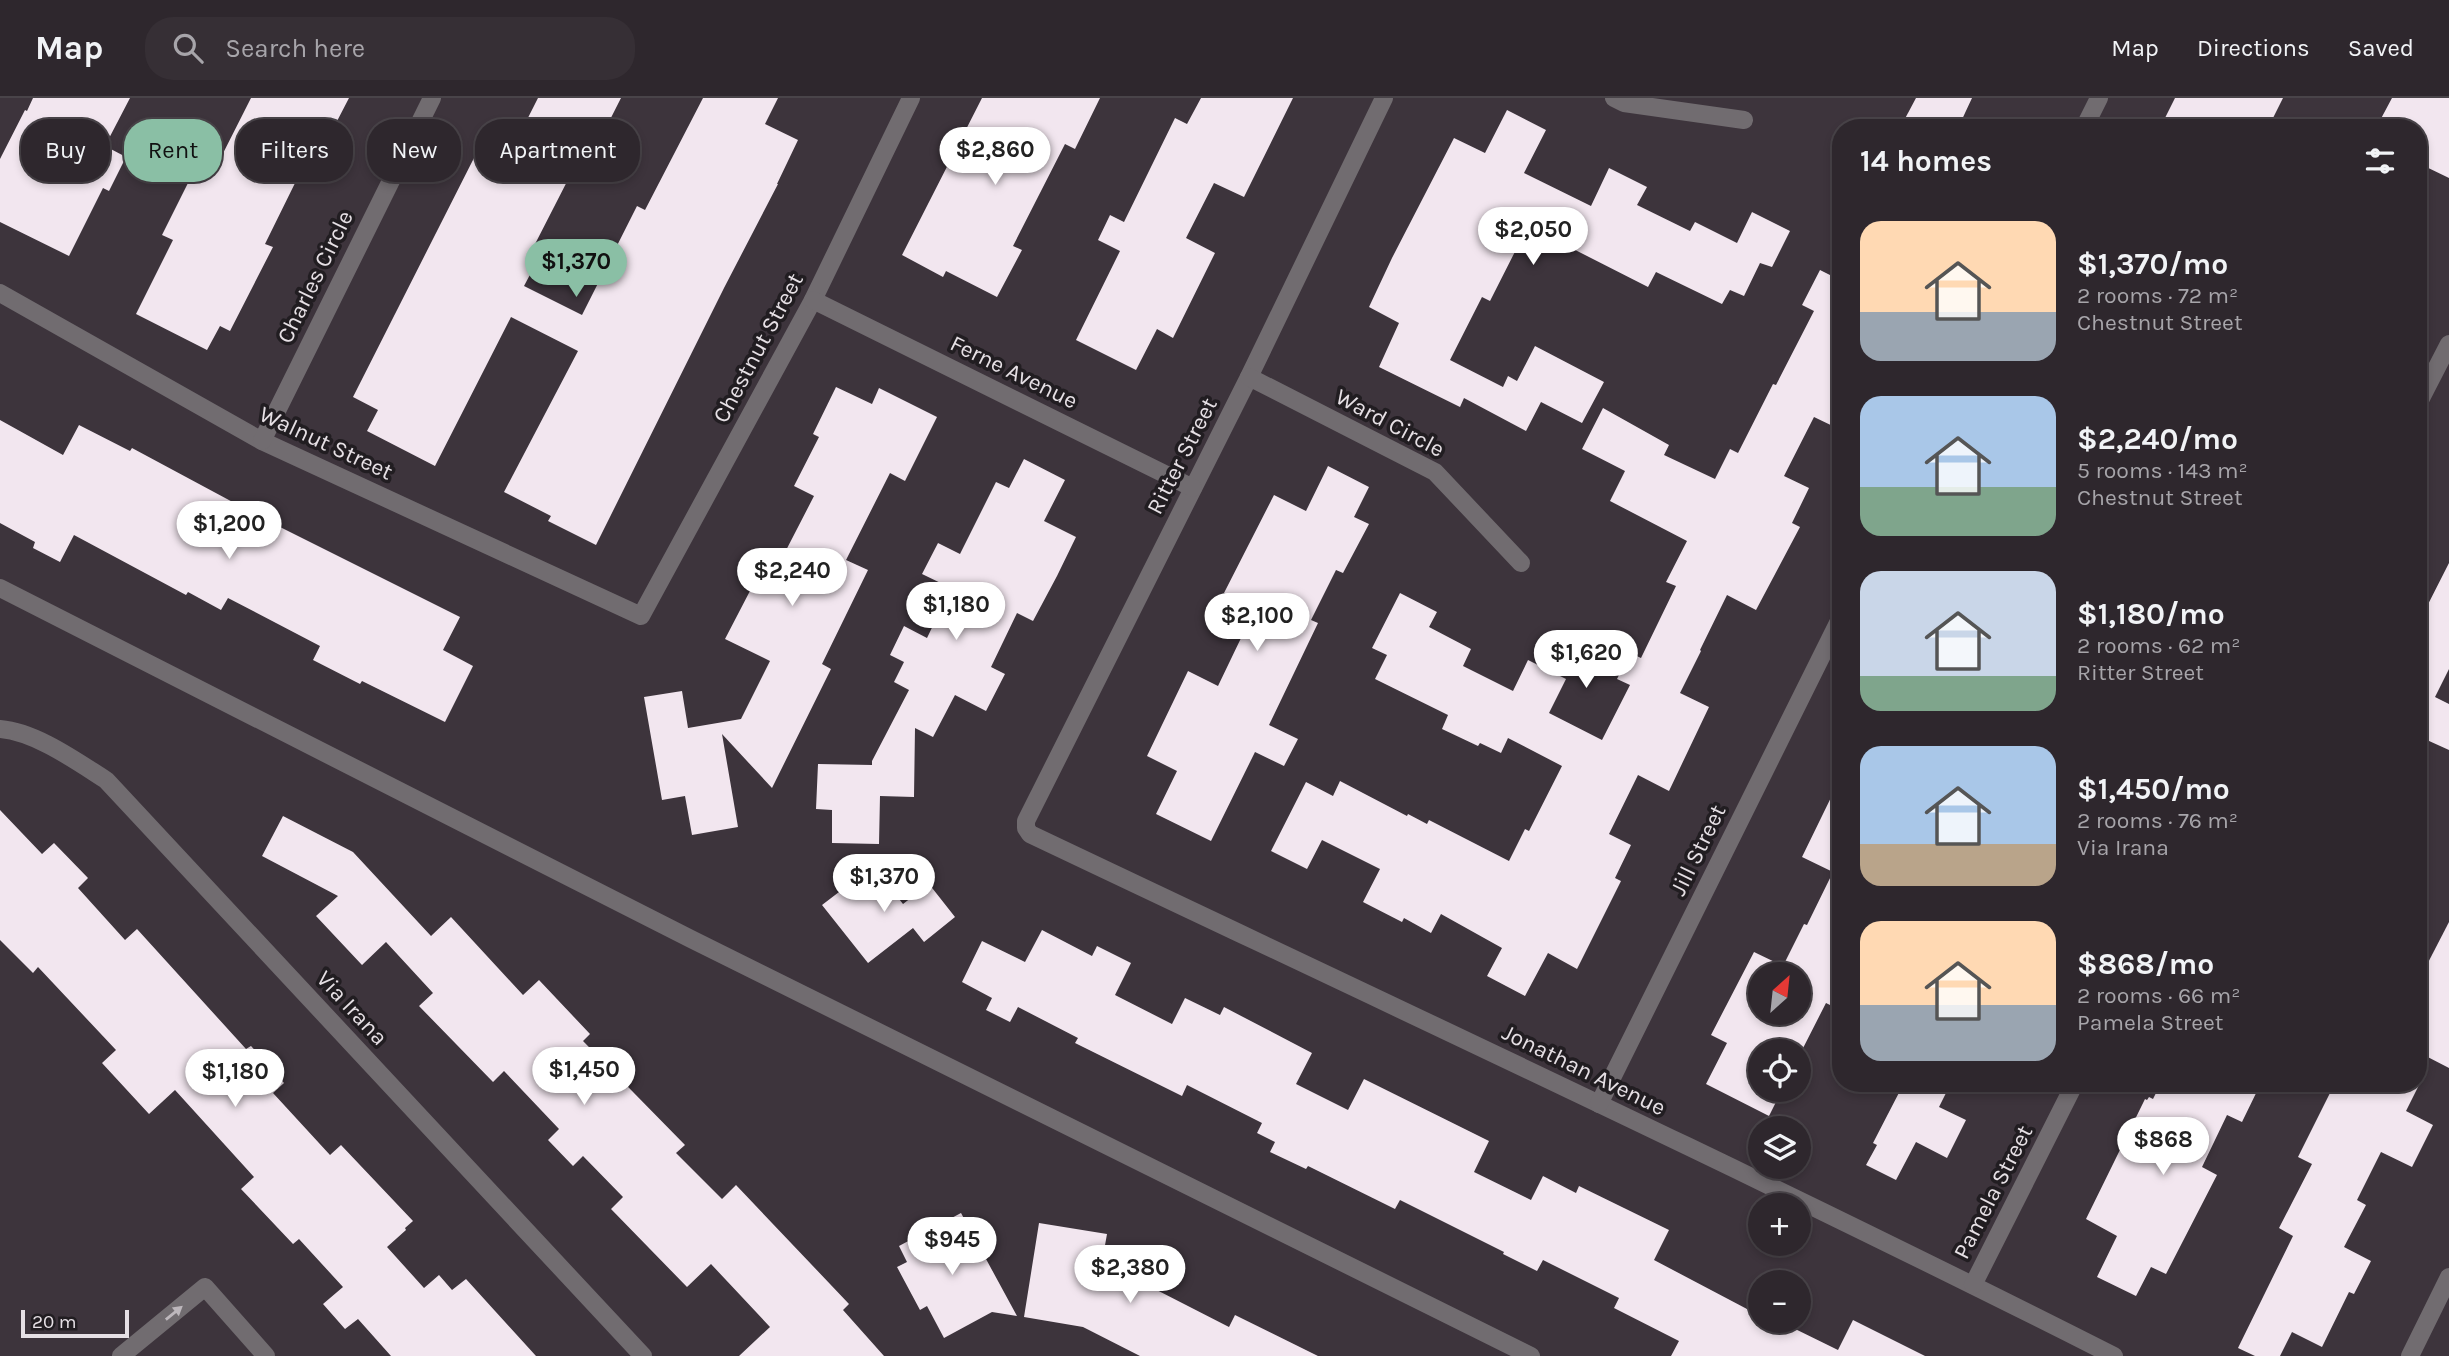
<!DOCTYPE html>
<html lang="en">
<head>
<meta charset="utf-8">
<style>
  :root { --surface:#2e272d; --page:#362f35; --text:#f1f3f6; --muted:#a7a5aa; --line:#494449; --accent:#8abfa5 }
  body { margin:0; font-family:Karla,sans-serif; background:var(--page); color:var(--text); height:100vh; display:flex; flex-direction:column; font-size:26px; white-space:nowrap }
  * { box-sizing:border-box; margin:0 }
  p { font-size:23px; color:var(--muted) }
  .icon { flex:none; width:38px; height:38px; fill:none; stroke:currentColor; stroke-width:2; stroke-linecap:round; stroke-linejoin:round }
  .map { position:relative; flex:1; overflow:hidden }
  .side { position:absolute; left:1832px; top:21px; width:595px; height:973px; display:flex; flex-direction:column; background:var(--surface); border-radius:28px; box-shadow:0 4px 10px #0003,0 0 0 2px var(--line) }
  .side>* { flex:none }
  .top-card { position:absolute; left:21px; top:21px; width:665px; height:63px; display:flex; gap:14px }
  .needle { width:46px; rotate:27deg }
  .buttons { position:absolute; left:1748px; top:864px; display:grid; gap:14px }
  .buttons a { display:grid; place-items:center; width:63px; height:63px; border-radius:50%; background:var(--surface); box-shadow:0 4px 10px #0003,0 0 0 2px var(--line); font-size:35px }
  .scale { position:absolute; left:21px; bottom:18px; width:108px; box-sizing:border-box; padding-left:7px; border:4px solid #e6e0e5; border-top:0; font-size:19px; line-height:24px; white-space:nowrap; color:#e6e0e5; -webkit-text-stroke:5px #211d21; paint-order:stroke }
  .price { position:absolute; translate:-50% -60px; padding:0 16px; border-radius:24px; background:#fff; color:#222; font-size:23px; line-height:46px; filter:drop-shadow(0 2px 4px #0008) }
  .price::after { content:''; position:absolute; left:50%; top:42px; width:21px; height:16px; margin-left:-10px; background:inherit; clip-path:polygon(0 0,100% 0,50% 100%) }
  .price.selected { background:var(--accent); color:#111 }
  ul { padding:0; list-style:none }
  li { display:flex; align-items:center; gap:21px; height:175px; padding:0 28px }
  li span { display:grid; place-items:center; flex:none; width:196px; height:140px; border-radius:21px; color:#555 }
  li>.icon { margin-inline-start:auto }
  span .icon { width:84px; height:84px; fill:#fffc; stroke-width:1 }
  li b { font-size:30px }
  h2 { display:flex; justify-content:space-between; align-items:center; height:84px; padding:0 28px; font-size:30px }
  .chip { padding:0 24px; border-radius:28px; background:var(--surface); box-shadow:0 4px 10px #0003,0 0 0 2px var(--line); font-size:24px; line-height:63px }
  .chip.selected { background:var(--accent); color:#111 }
  header { display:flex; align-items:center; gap:42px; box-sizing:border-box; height:98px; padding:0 35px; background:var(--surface); border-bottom:2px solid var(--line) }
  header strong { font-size:33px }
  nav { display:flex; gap:38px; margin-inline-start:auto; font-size:24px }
  .search { width:490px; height:63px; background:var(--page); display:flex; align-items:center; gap:18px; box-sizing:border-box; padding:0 24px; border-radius:28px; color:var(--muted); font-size:26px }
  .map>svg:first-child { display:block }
  .building { fill:#f2e6ef; fill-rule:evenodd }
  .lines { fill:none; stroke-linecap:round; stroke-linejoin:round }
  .service { stroke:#716c70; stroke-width:18 }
  .minor { stroke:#716c70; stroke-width:18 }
  .oneway { fill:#bdb7bc }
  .labels { text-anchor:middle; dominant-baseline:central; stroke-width:7; stroke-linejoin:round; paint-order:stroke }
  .street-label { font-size:23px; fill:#e6e0e5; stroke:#211d21 }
</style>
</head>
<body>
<header>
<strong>Map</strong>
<div class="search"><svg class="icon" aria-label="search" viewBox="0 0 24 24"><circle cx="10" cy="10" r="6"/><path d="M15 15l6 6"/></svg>Search here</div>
<nav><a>Map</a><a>Directions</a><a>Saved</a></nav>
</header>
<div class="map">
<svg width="2449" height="1258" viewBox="0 0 2449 1258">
  <rect width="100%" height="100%" fill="#3d343c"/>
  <g class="building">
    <polygon points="33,0 130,0 105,48 126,59 109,93 103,90 69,158 0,124 0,61 25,12 27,13"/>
    <polygon points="251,0 349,0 307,81 299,77 265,146 273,149 230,233 220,228 207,252 136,216 173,142 162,137 194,73 210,81"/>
    <polygon points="538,0 621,0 585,71 576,66 533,150 542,154 524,188 582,217 637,108 645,112 703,0 778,0 765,26 798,42 777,86 778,86 724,190 596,447 548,423 551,418 504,394 578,253 511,219 435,368 367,333 378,312 353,299 476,56 503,69"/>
    <polygon points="982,0 1100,0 1075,51 1065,46 1013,148 1022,152 997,199 946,173 943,179 902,157"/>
    <polygon points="1201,0 1293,0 1244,99 1214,85 1186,140 1215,155 1173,240 1157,231 1136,272 1076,242 1120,153 1098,142 1110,117 1124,124 1175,20 1187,26"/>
    <polygon points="1916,0 1972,0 1958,30 1900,30"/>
    <polygon points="2175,0 2283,0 2268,30 2160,30"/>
    <polygon points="2392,0 2449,0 2449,80 2418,65 2418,30 2376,30"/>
    <polygon points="1507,12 1546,32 1524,75 1591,108 1609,70 1647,89 1637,107 1690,133 1695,124 1737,145 1752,114 1790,133 1772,169 1760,165 1744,198 1730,192 1722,206 1656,174 1648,189 1528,128 1490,203 1482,199 1450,262 1503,289 1508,278 1517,283 1535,248 1604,284 1582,325 1541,304 1526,333 1464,300 1460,309 1379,269 1399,225 1369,209 1392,160 1454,40 1485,55"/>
    <polygon points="1841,160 1841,332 1814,319 1784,378 1809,390 1792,425 1800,429 1756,512 1727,497 1700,552 1701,553 1680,595 1709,609 1669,693 1638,677 1609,736 1631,747 1615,780 1621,783 1577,871 1548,855 1525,898 1487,878 1502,850 1441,816 1431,835 1404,820 1402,824 1363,804 1380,771 1322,742 1307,771 1271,753 1306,684 1333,698 1340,683 1407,718 1408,716 1427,726 1429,722 1509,763 1525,731 1529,733 1562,668 1508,640 1501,655 1480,645 1478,648 1442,631 1448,617 1375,581 1387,557 1372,550 1400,495 1437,514 1429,529 1471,551 1463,568 1513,593 1528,562 1566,581 1549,615 1602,642 1630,587 1617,581 1630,555 1641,560 1676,488 1666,484 1687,443 1610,403 1625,373 1582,351 1603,310 1669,347 1664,357 1715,381 1730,351 1738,355 1773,286 1776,287 1814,213 1802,207 1820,172 1832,178"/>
    <polygon points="836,289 872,306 879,290 937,319 905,383 890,375 846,462 868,472 822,566 831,571 772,690 722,636 738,729 692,737 685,698 662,702 644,599 682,593 688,630 741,621 770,563 725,541 751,491 745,488 761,455 780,464 814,398 794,388 819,339 813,336"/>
    <polygon points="0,322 63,357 79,327 130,353 132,350 268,423 460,519 443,552 473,568 445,624 362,583 360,586 313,562 320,548 228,500 221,512 188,494 186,497 74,437 60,464 33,450 35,444 0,425"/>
    <polygon points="1024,361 1065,382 1044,423 1076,439 1057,478 1033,523 1017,515 991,569 1005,576 986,613 955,597 933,639 915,630 914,699 880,698 879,746 832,745 832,712 816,711 818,666 872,667 872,663 909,592 894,584 904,564 890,557 904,528 927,540 951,490 922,476 938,445 960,456 996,384 1009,390"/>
    <polygon points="1328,368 1369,389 1354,419 1369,426 1343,475 1336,472 1311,522 1318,525 1269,627 1298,641 1284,668 1255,654 1211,743 1156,716 1177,673 1147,658 1188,573 1218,588 1242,538 1213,523 1227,497 1224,495 1274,397 1306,413"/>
    <polygon points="2449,465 2449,571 2435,599 2449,606 2449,652 2418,638 2418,526"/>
    <path d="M1841,679v212l-9,17 -6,-3 -27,53v-4h-39v38h22l-13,26 -63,-32 21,-41 -16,-8 43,-83 29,14 21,-42 3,1 26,-53 -31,-15zM1760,877h39v38h-39z"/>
    <polygon points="0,712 42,756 54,745 88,780 78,790 125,842 137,831 246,951 251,948 284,985 273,995 330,1057 341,1047 413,1123 405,1130 406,1132 387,1149 424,1190 439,1177 452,1192 466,1181 536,1258 391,1258 358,1221 345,1231 323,1206 343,1189 299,1141 293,1146 241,1091 254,1079 175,992 149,1016 102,965 116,952 38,869 33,875 0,842"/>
    <polygon points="283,718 353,754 431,838 451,819 523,897 539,882 590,936 583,943 685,1047 676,1055 722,1101 736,1087 849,1206 843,1212 884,1258 739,1258 770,1229 711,1166 687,1189 611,1111 623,1099 583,1058 573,1068 548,1042 559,1031 504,973 493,984 419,908 433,895 386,844 362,867 316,818 338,798 262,758"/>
    <polygon points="873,768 903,806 929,786 955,819 924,844 913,830 868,865 822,807"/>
    <polygon points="2449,824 2449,970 2418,954 2418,884"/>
    <polygon points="1042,832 1092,858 1097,848 1131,865 1115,897 1172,926 1185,900 1220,917 1224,909 1312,955 1296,986 1348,1012 1364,981 1489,1043 1474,1074 1531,1102 1543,1078 1576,1095 1579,1088 1669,1132 1654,1162 1747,1211 1764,1177 1779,1185 1760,1185 1760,1223 1786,1223 1785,1226 1838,1252 1853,1222 1925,1258 1671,1258 1679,1243 1614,1210 1619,1200 1543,1162 1537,1173 1503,1156 1504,1154 1400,1102 1395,1111 1308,1068 1306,1071 1270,1054 1275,1044 1257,1035 1262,1025 1187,987 1182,998 1075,945 1078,940 1018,909 1010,924 986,912 992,900 962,884 982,843 1025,864"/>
    <polygon points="1904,985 1951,985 1939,1009 1966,1022 1947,1060 1916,1044 1896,1082 1866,1067 1877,1047 1873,1045"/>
    <polygon points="2161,985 2261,985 2242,1024 2227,1017 2202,1069 2217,1077 2166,1176 2151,1169 2136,1198 2097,1179 2117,1138 2086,1121 2145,1001 2147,1002 2149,999 2153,1001"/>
    <polygon points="2335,985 2420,985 2406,1013 2433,1027 2412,1069 2381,1054 2357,1102 2366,1107 2344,1149 2371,1163 2354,1196 2349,1194 2322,1249 2292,1234 2280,1258 2255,1258 2238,1250 2293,1138 2279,1130 2312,1066 2298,1059"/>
    <polygon points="961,1115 1017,1218 992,1214 944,1240 927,1208 920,1212 897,1169 907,1164 899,1148"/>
    <polygon points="1039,1125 1107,1136 1102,1164 1229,1229 1235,1217 1318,1258 1140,1258 1083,1229 1024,1219"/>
  </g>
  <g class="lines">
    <g class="service">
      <polyline points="0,490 691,841 1531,1258"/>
      <polyline points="121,1258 205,1189 266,1258"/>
    </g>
    <g class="minor">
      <path d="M1384,0l-135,279 -223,444v7l4,6c362,172 726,341 1084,522"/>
      <polyline points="1614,0 1624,5 1744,22"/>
      <polyline points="2084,30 2099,0"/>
      <polyline points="0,195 262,343 641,518 813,202 911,0"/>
      <polyline points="813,202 1193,390"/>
      <polyline points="1249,279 1435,374 1521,465"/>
      <polyline points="2418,306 2449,246"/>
      <polyline points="262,343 432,0"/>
      <path d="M0,631c36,3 76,32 106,51l537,576"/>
      <polyline points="1599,1006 1841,519"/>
      <polyline points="1973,1187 2075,985"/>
      <polyline points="2410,1258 2449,1179"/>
    </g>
  </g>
  <defs><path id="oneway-solid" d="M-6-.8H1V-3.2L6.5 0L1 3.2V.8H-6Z" transform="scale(1.75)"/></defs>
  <use class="oneway" href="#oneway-solid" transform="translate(174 1215) rotate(-39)"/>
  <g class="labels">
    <g class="street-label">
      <text transform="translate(315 179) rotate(-64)">Charles Circle</text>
      <text transform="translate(758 250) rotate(-62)">Chestnut Street</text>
      <text transform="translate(1014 274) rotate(26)">Ferne Avenue</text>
      <text transform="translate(1390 325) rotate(28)">Ward Circle</text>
      <text transform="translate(326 345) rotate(25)">Walnut Street</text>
      <text transform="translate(1182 358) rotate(-63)">Ritter Street</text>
      <text transform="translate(1698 752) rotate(-64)">Jill Street</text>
      <text transform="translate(352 910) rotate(47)">Via Irana</text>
      <text transform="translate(1584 972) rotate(26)">Jonathan Avenue</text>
      <text transform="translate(1993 1094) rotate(-63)">Pamela Street</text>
    </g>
  </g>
</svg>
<div class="buttons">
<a><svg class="needle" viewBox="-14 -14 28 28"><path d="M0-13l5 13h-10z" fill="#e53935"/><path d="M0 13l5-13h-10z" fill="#a7a5aa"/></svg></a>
<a><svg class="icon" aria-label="locate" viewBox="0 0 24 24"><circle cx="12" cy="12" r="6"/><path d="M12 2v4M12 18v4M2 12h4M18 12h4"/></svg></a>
<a><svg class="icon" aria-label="layers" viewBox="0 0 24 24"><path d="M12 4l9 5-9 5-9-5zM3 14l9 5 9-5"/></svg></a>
<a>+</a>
<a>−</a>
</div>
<div class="scale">20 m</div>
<b class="price" style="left:995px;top:89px">$2,860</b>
<b class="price" style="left:1533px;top:169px">$2,050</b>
<b class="price selected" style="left:576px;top:201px">$1,370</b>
<b class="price" style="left:229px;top:463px">$1,200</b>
<b class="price" style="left:792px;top:510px">$2,240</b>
<b class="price" style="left:956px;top:544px">$1,180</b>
<b class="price" style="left:1257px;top:555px">$2,100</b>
<b class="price" style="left:1586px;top:592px">$1,620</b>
<b class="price" style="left:884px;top:816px">$1,370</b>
<b class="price" style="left:584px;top:1009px">$1,450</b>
<b class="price" style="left:235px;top:1011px">$1,180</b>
<b class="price" style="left:2163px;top:1079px">$868</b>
<b class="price" style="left:952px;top:1179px">$945</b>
<b class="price" style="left:1130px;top:1207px">$2,380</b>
<div class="top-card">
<a class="chip">Buy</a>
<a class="chip selected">Rent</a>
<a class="chip">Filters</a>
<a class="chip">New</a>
<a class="chip">Apartment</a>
</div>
<section class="side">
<h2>14 homes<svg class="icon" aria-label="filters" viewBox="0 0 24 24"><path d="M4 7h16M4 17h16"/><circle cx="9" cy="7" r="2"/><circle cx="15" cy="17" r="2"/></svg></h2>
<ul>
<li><span style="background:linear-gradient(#ffd9b3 65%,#9aa5b1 0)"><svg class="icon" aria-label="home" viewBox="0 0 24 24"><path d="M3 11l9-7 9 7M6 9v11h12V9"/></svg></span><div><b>$1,370/mo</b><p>2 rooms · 72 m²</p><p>Chestnut Street</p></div></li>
<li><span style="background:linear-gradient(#a9c7e8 65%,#7fa58c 0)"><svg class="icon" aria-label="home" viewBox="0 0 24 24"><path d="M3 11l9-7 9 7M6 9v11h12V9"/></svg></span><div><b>$2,240/mo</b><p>5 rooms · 143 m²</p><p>Chestnut Street</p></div></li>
<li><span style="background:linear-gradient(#c9d6e8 75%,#7fa58c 0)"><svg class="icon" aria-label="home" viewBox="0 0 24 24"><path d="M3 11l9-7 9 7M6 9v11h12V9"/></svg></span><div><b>$1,180/mo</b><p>2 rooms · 62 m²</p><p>Ritter Street</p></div></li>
<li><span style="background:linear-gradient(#a9c7e8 70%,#b9a48a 0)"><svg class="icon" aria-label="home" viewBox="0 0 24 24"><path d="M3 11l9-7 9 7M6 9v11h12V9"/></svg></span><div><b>$1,450/mo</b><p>2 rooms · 76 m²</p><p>Via Irana</p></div></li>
<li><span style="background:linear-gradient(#ffd9b3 60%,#9aa5b1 0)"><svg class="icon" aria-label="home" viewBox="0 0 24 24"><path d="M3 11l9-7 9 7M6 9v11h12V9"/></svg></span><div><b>$868/mo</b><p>2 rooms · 66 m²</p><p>Pamela Street</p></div></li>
</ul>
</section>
</div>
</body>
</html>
